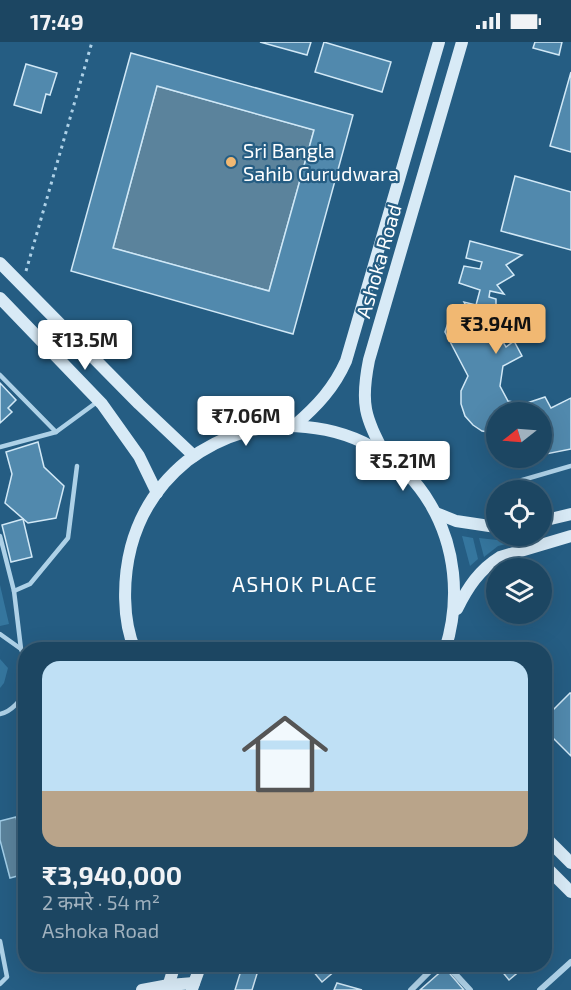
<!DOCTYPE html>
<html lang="hi">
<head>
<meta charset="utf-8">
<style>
  :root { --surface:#1c4662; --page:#254d68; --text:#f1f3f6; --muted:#a0b1be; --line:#3a5e77; --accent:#f1b872 }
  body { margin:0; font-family:"Exo 2","Noto Sans Devanagari",sans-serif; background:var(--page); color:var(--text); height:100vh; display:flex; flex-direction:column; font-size:22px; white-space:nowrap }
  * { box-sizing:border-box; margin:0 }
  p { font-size:20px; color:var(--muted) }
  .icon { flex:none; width:33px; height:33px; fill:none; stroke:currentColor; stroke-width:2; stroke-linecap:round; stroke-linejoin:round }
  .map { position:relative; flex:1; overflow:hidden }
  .details { position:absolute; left:18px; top:600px; width:534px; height:330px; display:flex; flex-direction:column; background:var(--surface); border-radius:24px; box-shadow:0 6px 24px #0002,0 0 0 2px var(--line) }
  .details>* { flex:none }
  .needle { width:39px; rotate:253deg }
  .controls { position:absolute; left:486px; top:360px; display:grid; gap:12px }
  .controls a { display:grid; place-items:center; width:66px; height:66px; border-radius:50%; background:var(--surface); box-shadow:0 6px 24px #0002,0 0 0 2px var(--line); font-size:30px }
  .price { position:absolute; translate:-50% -51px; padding:0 14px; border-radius:6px; background:#fff; color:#222; font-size:20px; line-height:39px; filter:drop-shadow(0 2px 3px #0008) }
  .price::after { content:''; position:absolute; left:50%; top:36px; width:18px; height:14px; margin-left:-9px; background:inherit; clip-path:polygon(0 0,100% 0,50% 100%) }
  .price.active { background:var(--accent); color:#111 }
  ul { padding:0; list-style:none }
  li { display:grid; align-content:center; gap:12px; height:318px; padding:0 24px }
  li span { display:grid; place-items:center; height:186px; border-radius:18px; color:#555 }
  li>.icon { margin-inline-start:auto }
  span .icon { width:108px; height:108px; fill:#fffc; stroke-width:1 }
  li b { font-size:26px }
  .status { display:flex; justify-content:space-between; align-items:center; height:42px; padding:0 30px; background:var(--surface); direction:ltr }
  .status svg { height:16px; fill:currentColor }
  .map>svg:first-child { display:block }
  .green { fill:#35769e }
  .water { fill:#5b839c; stroke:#a2cee8; stroke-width:1.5 }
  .building { fill:#5189ad; stroke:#d1e8f6; stroke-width:1.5; fill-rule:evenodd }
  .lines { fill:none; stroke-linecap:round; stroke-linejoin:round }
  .path { stroke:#aed1e7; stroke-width:3; stroke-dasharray:3 4.5; stroke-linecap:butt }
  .lane { stroke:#aed1e7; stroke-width:4.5 }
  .street { stroke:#aed1e7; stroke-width:6 }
  .secondary { stroke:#d8eaf6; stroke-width:12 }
  .poi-dot { fill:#f1b872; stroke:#255d83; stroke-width:2 }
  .labels { text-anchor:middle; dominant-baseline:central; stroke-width:4.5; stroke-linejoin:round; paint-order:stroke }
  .poi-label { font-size:20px; fill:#fff; stroke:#255d83; text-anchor:start }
  .street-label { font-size:20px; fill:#fff; stroke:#255d83 }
  .neighbourhood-label { font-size:21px; letter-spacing:1.5px; fill:#fff; stroke:#255d83 }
</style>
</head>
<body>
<div class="status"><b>17:49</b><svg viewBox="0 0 49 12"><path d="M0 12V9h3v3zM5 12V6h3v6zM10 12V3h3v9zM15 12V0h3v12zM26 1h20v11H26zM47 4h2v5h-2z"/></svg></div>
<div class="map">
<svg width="571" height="948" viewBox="0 0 571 948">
  <rect width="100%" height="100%" fill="#255d83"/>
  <g class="green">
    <polygon points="462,494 473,496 478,517 470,524"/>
    <polygon points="513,494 539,494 498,504 484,515 479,496 497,498"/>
    <polygon points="0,543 9,582 0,584"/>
    <polygon points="0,617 8,626 4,641 0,646"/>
  </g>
  <g class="water">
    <polygon points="157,44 314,88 269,249 113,206"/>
    <polygon points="16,775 25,813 25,832 10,836 0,798 0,779"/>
  </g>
  <g class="building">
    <polygon points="260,0 311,0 307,13"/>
    <polygon points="324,0 391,20 382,50 315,30"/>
    <polygon points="535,0 562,0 559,13 533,6"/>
    <path d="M131,11l222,62 -60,219 -222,-63zM157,44l157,44 -45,161 -156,-43z"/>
    <polygon points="26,22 57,31 50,53 46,52 41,71 14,63"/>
    <polygon points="571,30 571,110 550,104"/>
    <polygon points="515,134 571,150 571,208 501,189"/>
    <polygon points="470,199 522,213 506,223 514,233 497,243 504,252 490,249 489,255 496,257 496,264 491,267 485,265 483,268 506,305 514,299 522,314 503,324 500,344 508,359 524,362 545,355 551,366 571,356 571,407 546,412 542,401 542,370 496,370 496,391 494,391 482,389 473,383 465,374 461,362 461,349 468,334 445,290 450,275 473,278 464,260 476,263 480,248 459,241 464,224 480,227 482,220 466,216"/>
    <polygon points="0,341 16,358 8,366 12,370 0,381"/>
    <polygon points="38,400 44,425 64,444 56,476 28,481 5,461 12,432 6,410"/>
    <polygon points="23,477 32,515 11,520 2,483"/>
    <polygon points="570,651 571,651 571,714 544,687 544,677"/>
    <polygon points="243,922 260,922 252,948 235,948"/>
    <polygon points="307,922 343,922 322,940"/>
    <polygon points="496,922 528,922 509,938"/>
    <polygon points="445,926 464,948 420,948"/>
    <polygon points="337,941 362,948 334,948"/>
  </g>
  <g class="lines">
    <polyline class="path" points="26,229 92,0"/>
    <g class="lane">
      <polyline points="0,333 56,390"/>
      <polyline points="0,405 56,390 97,360"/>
      <polyline points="519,439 571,424"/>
      <polyline points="0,494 14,549 21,607"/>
      <polyline points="14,549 30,542 68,496 77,424"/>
      <polyline points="0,592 21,607 26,620"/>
      <polyline points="117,608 133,603"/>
      <path d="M0,672c11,-2 23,-15 26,-26"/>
      <polyline points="0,899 7,935 0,942"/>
    </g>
    <g class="street">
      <polyline points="446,922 470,948"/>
      <polyline points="411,948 437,922"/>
      <polyline points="540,948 571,920"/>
    </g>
    <g class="secondary">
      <polyline points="0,221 139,362 194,414"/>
      <polyline points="0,256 102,362 139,414 157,451"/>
      <path d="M295,383c22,-19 39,-37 51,-64l93,-319"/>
      <path d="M385,413c-20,-39 -25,-50 -16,-95l93,-318"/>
      <polyline points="436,471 456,479 496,485"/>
      <polyline points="542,479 571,472"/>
      <path d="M457,567c11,-22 22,-39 43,-52l71,-21"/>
      <path d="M135,608c-13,-30 -12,-72 -4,-103 9,-34 29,-64 56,-86 34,-26 76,-39 119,-34 112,10 172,119 139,223"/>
      <polyline points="544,794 571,821"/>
      <polyline points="544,823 571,850"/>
      <polyline points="192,947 201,922"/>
      <polyline points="142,948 169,943 194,941"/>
      <polyline points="167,948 175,922"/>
    </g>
  </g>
  <circle class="poi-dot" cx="231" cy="120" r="6"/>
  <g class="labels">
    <g class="poi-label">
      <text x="243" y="108">Sri Bangla<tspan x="243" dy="23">Sahib Gurudwara</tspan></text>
    </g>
    <g class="street-label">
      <text transform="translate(378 219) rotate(-74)">Ashoka Road</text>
    </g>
    <g class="neighbourhood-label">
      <text x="305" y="541">ASHOK PLACE</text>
    </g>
  </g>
</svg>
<div class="controls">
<a><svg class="needle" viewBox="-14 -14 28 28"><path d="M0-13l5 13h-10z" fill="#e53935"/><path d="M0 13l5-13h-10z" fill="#a0b1be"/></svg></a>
<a><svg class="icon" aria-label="locate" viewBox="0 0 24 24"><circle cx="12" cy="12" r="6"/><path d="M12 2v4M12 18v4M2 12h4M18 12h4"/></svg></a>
<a><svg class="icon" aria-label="layers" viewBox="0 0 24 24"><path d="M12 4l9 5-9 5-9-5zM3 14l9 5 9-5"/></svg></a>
</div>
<b class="price active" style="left:496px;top:313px">₹3.94M</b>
<b class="price" style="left:85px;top:329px">₹13.5M</b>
<b class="price" style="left:246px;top:405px">₹7.06M</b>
<b class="price" style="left:403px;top:450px">₹5.21M</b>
<section class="details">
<ul>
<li><span style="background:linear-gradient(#bfe0f5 70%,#b9a48a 0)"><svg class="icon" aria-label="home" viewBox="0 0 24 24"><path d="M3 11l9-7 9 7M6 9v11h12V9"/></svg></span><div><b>₹3,940,000</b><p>2 कमरे · 54 m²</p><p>Ashoka Road</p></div></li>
</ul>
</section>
</div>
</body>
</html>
